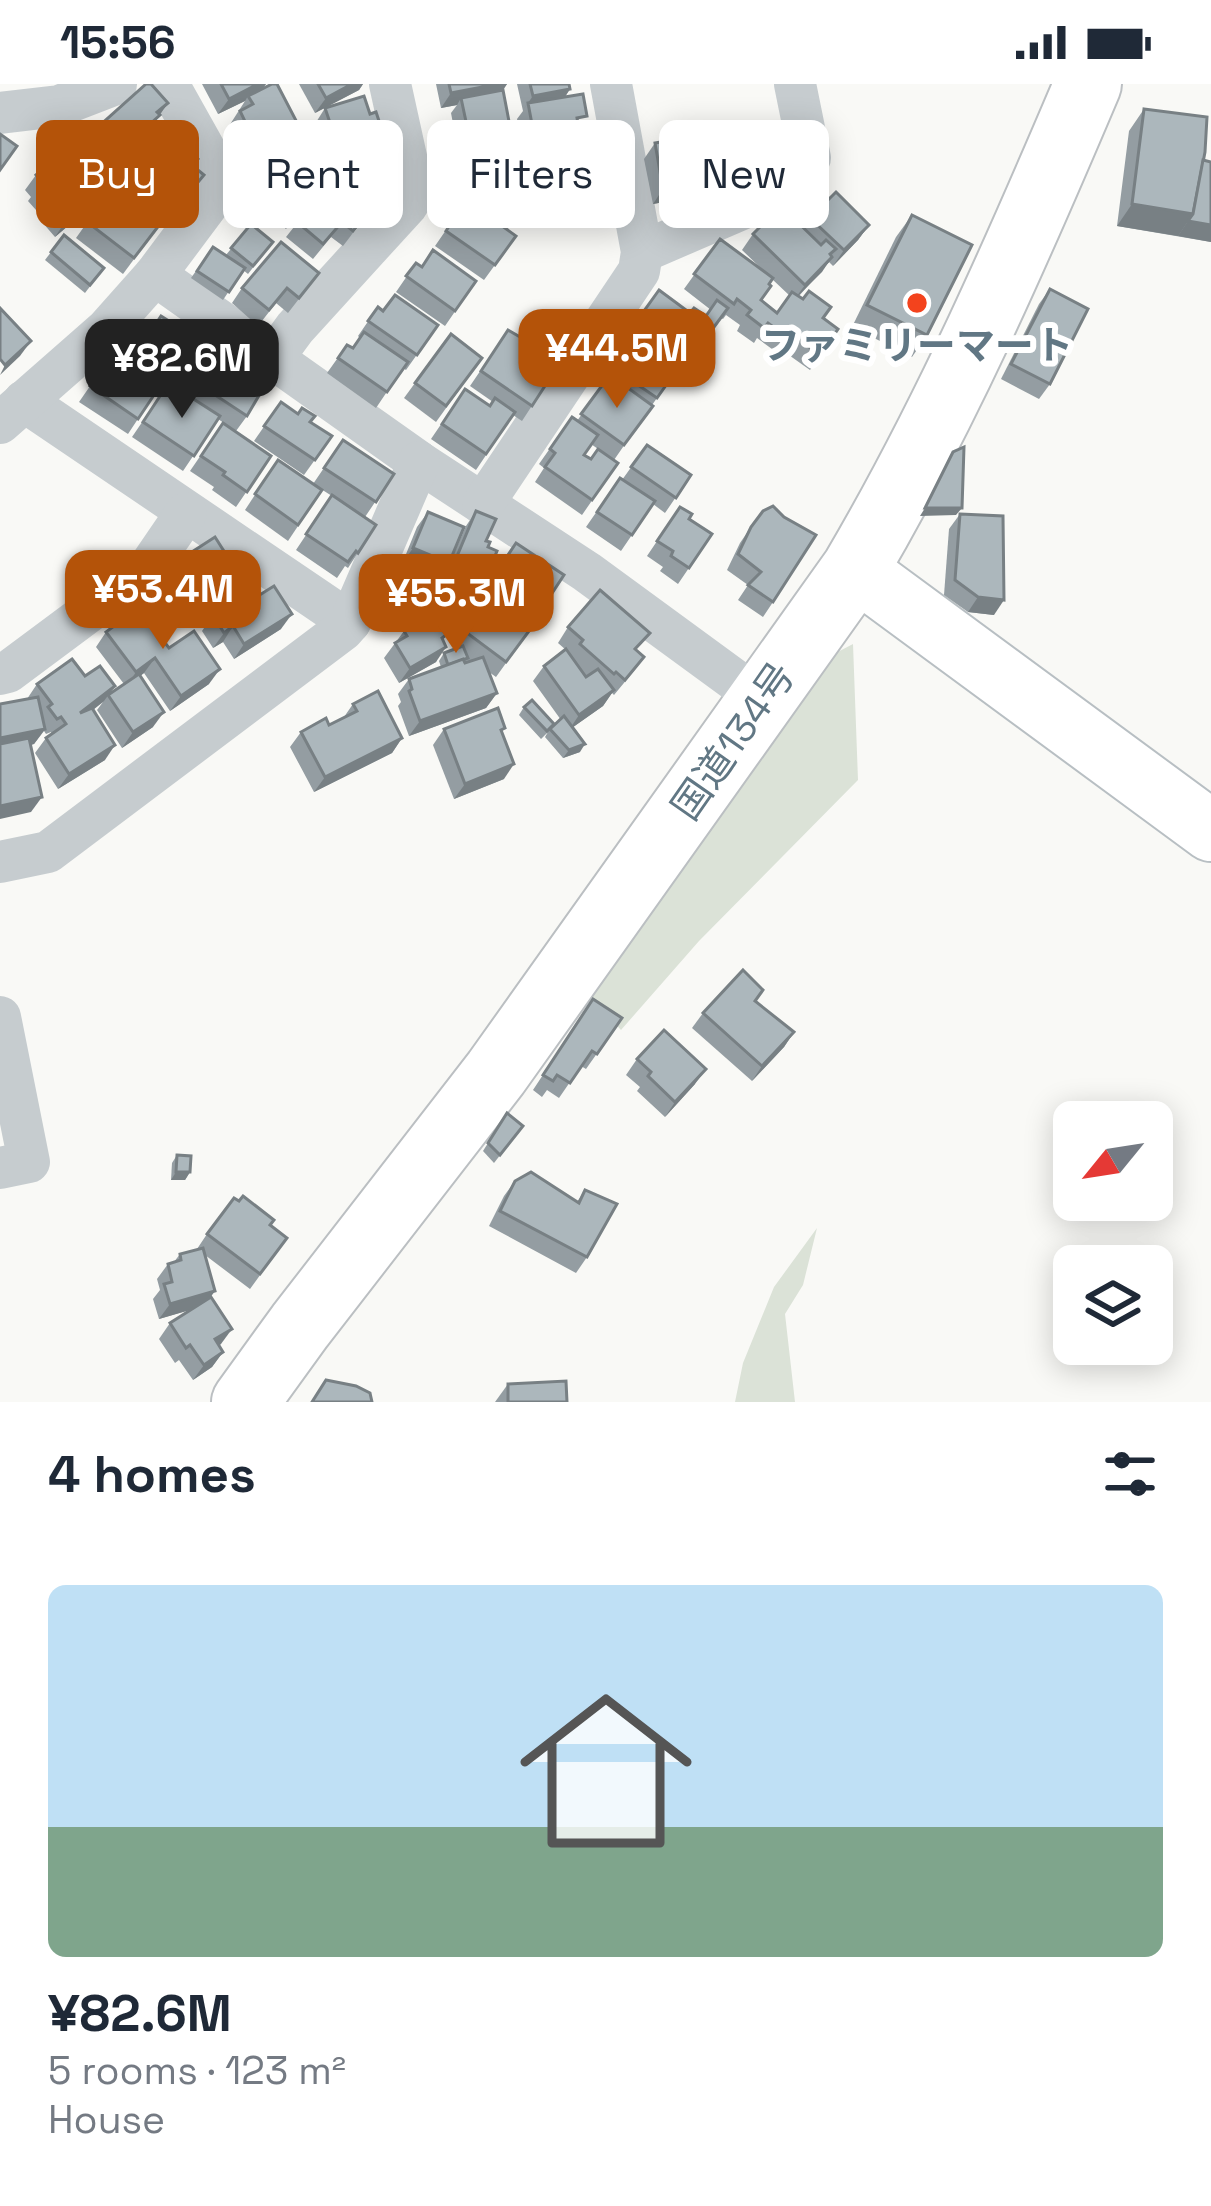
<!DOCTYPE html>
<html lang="en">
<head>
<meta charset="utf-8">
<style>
  :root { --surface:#fff; --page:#f2f2f3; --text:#1f2937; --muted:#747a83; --accent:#b45309 }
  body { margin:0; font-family:"Space Grotesk","Noto Sans JP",sans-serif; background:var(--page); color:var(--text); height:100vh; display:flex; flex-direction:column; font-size:45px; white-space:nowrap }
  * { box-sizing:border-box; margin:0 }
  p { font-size:39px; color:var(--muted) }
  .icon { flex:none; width:66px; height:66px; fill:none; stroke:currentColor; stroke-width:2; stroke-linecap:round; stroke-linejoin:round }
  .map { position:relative; height:1318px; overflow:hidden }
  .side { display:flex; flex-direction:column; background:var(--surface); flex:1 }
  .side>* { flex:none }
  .banner { position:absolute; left:36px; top:36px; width:1140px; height:108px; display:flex; gap:24px }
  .needle { width:78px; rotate:240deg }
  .fabs { position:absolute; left:1053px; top:1017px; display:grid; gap:24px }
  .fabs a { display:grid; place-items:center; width:120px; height:120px; border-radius:18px; background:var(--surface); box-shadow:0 6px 30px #0003; font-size:60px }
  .price { position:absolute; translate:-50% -102px; padding:0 27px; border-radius:24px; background:var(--accent); color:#fff; font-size:39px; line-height:78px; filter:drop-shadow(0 3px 6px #0008) }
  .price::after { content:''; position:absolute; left:50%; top:72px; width:36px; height:27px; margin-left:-18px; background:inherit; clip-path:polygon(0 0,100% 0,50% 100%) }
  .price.selected { background:#222; color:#fff }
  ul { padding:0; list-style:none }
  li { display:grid; align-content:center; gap:24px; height:636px; padding:0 48px }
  li span { display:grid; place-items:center; height:372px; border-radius:18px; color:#555 }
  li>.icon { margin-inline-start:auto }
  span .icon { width:216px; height:216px; fill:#fffc; stroke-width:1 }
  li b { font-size:51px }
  h2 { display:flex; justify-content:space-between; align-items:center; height:144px; padding:0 48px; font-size:51px }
  .pill { padding:0 42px; border-radius:18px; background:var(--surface); box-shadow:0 6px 30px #0003; font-size:42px; line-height:108px }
  .pill.selected { background:var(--accent); color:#fff }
  .status { display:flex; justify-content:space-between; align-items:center; height:84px; padding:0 60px; background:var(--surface); direction:ltr }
  .status svg { height:33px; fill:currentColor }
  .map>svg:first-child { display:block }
  .green { fill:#dbe2d7 }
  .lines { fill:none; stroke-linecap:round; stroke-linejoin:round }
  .secondary-casing { stroke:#b8bfc3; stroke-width:64 }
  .highway-casing { stroke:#bbbfc2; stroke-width:70 }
  .street { stroke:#c6cccf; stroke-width:42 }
  .secondary { stroke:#fff; stroke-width:60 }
  .highway { stroke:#fff; stroke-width:66 }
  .wall { fill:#949da2; fill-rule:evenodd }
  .shaded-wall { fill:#788084 }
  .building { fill:#acb7bc; stroke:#788084; stroke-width:3 }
  .poi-dot { fill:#f3431d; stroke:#fff; stroke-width:4.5 }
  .labels { text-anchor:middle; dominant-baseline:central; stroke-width:12; stroke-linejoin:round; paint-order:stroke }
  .poi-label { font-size:39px; font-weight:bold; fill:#617784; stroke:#fff }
  .street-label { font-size:39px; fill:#617784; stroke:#fff }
</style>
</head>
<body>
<div class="status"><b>15:56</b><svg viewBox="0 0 49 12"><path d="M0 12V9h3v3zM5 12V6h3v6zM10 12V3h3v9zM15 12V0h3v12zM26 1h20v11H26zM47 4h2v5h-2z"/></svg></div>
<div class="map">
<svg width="1211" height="1318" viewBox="0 0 1211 1318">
  <rect width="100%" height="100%" fill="#f9f9f6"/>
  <g class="green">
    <polygon points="853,560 858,696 699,857 621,946 584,907 828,573"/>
    <polygon points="817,1144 803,1201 785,1230 795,1318 735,1318 743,1279 774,1203"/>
  </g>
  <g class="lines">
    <defs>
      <polyline id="secondary" points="855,485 1211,747"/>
      <path id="highway" d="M245,1318l55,-76 196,-253 359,-504c91,-155 163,-320 233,-485"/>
    </defs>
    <use href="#secondary" class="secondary-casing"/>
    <use href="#highway" class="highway-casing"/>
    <g class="street">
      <polyline points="0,29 59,22 116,0"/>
      <polyline points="642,168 797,101 810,74 795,0"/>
      <polyline points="155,191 419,378 587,488 762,616"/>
      <polyline points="273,274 295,244 408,120 412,100 390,0"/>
      <polyline points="24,317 350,538"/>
      <polyline points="0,339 107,245 155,191 217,108 219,91 168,0"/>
      <polyline points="483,420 639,187 642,168 611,0"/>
      <polyline points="0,590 8,588 149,483 186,429"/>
      <polyline points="0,778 48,768 343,546 350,538 419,378"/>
      <polyline points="0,933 29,1078 0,1084"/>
    </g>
    <use href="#secondary" class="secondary"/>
    <use href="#highway" class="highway"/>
  </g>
  <g class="wall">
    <polygon points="202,0 266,0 262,5 290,63 327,94 286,145 246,111 279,69 250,84 229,42 245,17 218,30"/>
    <polygon points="299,0 363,0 359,6 315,29"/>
    <polygon points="436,0 507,0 503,6 512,53 501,68 494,70 525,77 517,35 523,27 517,0 569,0 570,5 565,13 578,44 582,64 578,70 600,108 589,123 540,132 533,92 537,86 528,87 525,98 530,117 519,132 474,122 516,152 484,196 435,162 455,133 461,138 472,122 461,119 470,81 475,73 460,76 451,29 457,21 441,24"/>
    <polygon points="168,19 149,46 110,87 86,59 97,44"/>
    <polygon points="325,24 370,30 391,73 380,89 346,100 373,123 343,162 331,153 313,175 286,153 333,94 315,40"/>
    <polygon points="1144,25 1203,76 1211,78 1211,158 1117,142 1129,47"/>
    <polygon points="655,59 718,108 653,120 644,75"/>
    <polygon points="88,77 98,116 55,153 42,138 44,135 28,117 31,113 25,106 36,91"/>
    <polygon points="193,82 204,91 169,137 128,104 139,89"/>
    <polygon points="106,112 144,129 160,140 123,190 76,154"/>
    <polygon points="912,131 927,251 912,273 852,243 896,153"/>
    <path d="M810,134l59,7 -11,15 -25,26 -4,-4 -30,34 39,33 -28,41 -24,-17 -3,4 -26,-19 -3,5 -17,-12 3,-6 -14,-10 -3,4 -2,-1 -39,54 -5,-3 -63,91 4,3 -36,52 -47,-33 9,-14 -5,-4 33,-47 5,4 29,-41 5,4 29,-42 -12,-8 31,-44 31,23 16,3 5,-6 -27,-21 36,-50 48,36 -26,-25 11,-16 51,-6zM772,195l18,17 -13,17 -16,-12zM591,360l7,5 -7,10 -7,-4z"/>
    <polygon points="251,140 273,158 248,190 243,186 223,216 191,194 213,163 226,171"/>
    <polygon points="64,151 104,184 85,209 45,176"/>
    <polygon points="416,179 422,183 476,197 445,242 396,208"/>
    <polygon points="319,189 288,229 276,219 258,242 232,219 242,204"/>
    <polygon points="1050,205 1050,300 1039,315 1001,295 1039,220"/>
    <polygon points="378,223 383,227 438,241 406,286 403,284 376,324 327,289 347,261 353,264 360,254 358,252"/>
    <polygon points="161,232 196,261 211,270 184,309 194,315 226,268 255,287 247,332 236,347 218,335 183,387 132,353 164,306 176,314 178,311 161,300 128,350 79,318 104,282 108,284 131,277"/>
    <polygon points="508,246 530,277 552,291 522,337 513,331 476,386 431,355 465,305 490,322 493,318 470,302"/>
    <polygon points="451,250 482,274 436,338 404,314"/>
    <polygon points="281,318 332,352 304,391 254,357"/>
    <polygon points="223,339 271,372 236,423 212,406 214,403 190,387"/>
    <polygon points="343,356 394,390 365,433 376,441 348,484 345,482 337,494 296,466 332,412 313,400"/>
    <polygon points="647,361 691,391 665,429 653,420 621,467 586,443 620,394 622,396"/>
    <polygon points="278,376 322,406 288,457 245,426"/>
    <polygon points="680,423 689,435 712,450 678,500 660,487 663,483 647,472"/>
    <polygon points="476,427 488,463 487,491 476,506 470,504 455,537 443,556 436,578 399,599 384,574 404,547 417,539 397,529 413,497 420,487 402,480 417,443 428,428 441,490 444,492 466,442"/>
    <polygon points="960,430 994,531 968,528 944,511 949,445"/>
    <polygon points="751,443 773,518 763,533 738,516 748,501 727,486 740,459"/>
    <polygon points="516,459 564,491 530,541 532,543 496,593 489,588 497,609 486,624 409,652 398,622 401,618 398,610 409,595 441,583 439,577 444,569 457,564 449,558 485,508"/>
    <polygon points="181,475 233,513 199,534 170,490"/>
    <polygon points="213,531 281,545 234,575 223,558 213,564 202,547"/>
    <polygon points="568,543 637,566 644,573 633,588 614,611 612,609 603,622 573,643 580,668 563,674 545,653 548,648 541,655 519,631 524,623 550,645 561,636 533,597 544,582 566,566 558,559"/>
    <polygon points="106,548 169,564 209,600 170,627 144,589 140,592 153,643 122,664 97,626 103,618 93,626 105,676 58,705 35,669 46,654 52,650 51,648 46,650 44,647 34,660 31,661 31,728 27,615 37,600 85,592 115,602 109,610 124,600 96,563"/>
    <polygon points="353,620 402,654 392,669 314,708 290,663 301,648 329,641 344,633"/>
    <polygon points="444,645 502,649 504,695 454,715 433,661"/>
    <polygon points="593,915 622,934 586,985 581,982 559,1014 547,1006 542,1013 533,1006"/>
    <polygon points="755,917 794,948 784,963 752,997 692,944 703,929"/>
    <polygon points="637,975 695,1000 665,1033 637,1007 640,1003 626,991"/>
    <polygon points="507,1029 523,1042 494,1079 483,1067"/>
    <polygon points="177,1071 190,1088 185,1096 171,1096 172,1079"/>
    <polygon points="515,1097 577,1118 585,1106 587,1173 576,1189 489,1142 504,1112"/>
    <polygon points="270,1141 287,1154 250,1205 205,1171 211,1213 221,1260 219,1261 223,1268 212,1283 193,1296 179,1276 175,1279 159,1255 170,1239 189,1226 159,1235 153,1215 160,1206 157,1195 168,1180 174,1178 180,1170 197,1165 207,1150"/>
    <polygon points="508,1300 567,1318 495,1318"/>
  </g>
  <g class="shaded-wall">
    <polygon points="258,0 266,0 259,9 248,12 245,17 218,30 229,15"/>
    <polygon points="352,0 363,0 359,6 315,29 326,14"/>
    <polygon points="498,0 507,0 498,13 461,14 457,21 441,24 451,9"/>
    <polygon points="570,5 560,20 528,19 522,27 533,12"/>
    <polygon points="168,19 149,46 119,73 130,58"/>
    <polygon points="302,48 291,63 250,84 260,69"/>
    <polygon points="512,53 501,68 479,73 480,66 475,73 460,76 471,61"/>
    <polygon points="133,61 122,76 110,87 121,72"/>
    <polygon points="582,64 572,79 544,76 537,86 527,88 538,72"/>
    <polygon points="391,73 380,89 344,101 354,86"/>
    <polygon points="353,81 342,96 334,98 345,83"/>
    <polygon points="728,93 718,108 653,120 663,105"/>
    <polygon points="108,100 98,116 55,153 65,138"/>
    <polygon points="472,104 530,117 519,132 461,119"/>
    <polygon points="600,108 589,123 540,132 551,116"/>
    <polygon points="1132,120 1193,130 1178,152 1117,142"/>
    <polygon points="1188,137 1211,141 1211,158 1178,152"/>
    <polygon points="869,141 858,156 833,182 844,166"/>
    <polygon points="832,173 822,188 794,216 805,201"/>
    <polygon points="31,257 20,272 0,291 5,281"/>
    <polygon points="925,424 962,424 956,431 920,432"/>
    <polygon points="413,464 449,479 438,495 423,482 420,487 402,480"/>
    <polygon points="243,497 233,513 199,534 209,519"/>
    <polygon points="978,513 1004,516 994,531 968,528"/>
    <polygon points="292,530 281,545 234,575 244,560"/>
    <polygon points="233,542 223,558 213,564 224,549"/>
    <polygon points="446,563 436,578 399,599 410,584"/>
    <polygon points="155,574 144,589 126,603 136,588"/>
    <polygon points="220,585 209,600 170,627 181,612"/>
    <polygon points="115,602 104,617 70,644 80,629"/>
    <polygon points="614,606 603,622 569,646 579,631"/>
    <polygon points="497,609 486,624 409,652 420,637"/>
    <polygon points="164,628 153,643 122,664 133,648"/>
    <polygon points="45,645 34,660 0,667 0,654"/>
    <polygon points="402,654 392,669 314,708 325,693"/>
    <polygon points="585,660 580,668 563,674 569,666"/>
    <polygon points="115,661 105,676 58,705 69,690"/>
    <polygon points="514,680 504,695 454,715 465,700"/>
    <polygon points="42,713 31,728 0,735 0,722"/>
    <polygon points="794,948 784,963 752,997 762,982"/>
    <polygon points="706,985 695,1000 665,1033 675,1018"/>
    <polygon points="176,1088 190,1088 185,1096 171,1096"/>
    <polygon points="215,1207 204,1222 159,1235 170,1220"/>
    <polygon points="232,1245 221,1260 204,1271 215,1255"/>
    <polygon points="223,1268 212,1283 193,1296 204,1281"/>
  </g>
  <g class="building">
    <polygon points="146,0 151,0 168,19 157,28 160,31 130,58 133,61 121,72 97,44"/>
    <polygon points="221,0 258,0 229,15"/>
    <polygon points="272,0 277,0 302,48 260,69 240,27 253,20 248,12"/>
    <polygon points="318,0 352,0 326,14"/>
    <polygon points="449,0 498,0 451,9"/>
    <polygon points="530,0 569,0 570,5 533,12"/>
    <polygon points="503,6 512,53 471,61 461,14"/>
    <polygon points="583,10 587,32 577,34 582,64 538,72 528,19"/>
    <polygon points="364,12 370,30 376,28 391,73 354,86 353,81 345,83 325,24"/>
    <polygon points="1144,25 1207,33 1205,68 1193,130 1132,120"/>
    <polygon points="719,48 728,93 663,105 655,59"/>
    <polygon points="0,50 17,62 0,86"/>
    <polygon points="75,57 90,74 88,77 108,100 65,138 53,123 56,121 38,101 42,98 36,91"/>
    <polygon points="163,58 177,70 183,64 198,75 193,82 204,91 179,121 139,89"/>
    <polygon points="286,60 327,94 297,130 257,96"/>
    <polygon points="480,66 530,78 525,98 534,100 530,117 472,104"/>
    <polygon points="592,68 600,108 551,116 544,76"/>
    <polygon points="1203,76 1211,78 1211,141 1188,137 1193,130"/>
    <polygon points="335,92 373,123 353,147 342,138 323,160 297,138"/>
    <polygon points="119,103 148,124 144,129 160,140 134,174 87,138 106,112 110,115"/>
    <polygon points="836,108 869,141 844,166 810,134"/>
    <polygon points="473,121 516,152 495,181 446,147 455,133 461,138"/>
    <polygon points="781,122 821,161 826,156 836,165 830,170 832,173 805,201 753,150"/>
    <polygon points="912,131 972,161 927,251 867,221"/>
    <polygon points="251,140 273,158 253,182 231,164"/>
    <polygon points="64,151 104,184 90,201 51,168"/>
    <polygon points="720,155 773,194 769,200 771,202 761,216 777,229 792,208 803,215 809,207 831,223 823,234 838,245 820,271 797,254 794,258 768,239 764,244 747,231 751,226 737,215 734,220 694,190"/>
    <polygon points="281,158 319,189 299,214 287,204 269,226 242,204"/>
    <polygon points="213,163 245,184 229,208 197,187"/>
    <polygon points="433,166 476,197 455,227 406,192 416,179 422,183"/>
    <polygon points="1050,205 1088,225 1050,300 1011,280"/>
    <polygon points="659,206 690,229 694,224 706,232 717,216 728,224 692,273 639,234"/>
    <polygon points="395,211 438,241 417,271 368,237 378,223 383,227"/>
    <polygon points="0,224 31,257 5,281 0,275"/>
    <polygon points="161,232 180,244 183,241 201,253 196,261 211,270 192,298 140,264"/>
    <polygon points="508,246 539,264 530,277 552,291 532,322 481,287"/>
    <polygon points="364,248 408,278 387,308 338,274 347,261 353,264"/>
    <polygon points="451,250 482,274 446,322 415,299"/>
    <polygon points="646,250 683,277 657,314 619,288"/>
    <polygon points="226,268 239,277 245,268 261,278 255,287 268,296 247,332 203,303"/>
    <polygon points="118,269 162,299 138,335 90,302 104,282 108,284"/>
    <polygon points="606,296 613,301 617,296 653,322 624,361 581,330"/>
    <polygon points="465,305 490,322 495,314 515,328 486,370 442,340"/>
    <polygon points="164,306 176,314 181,307 220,332 194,372 143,338"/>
    <polygon points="281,318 298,330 302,324 315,332 310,338 332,352 315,376 264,342"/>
    <polygon points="572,333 598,351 584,371 591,375 598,365 618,379 592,416 545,383 555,369 550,365"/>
    <polygon points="223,339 271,372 247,408 223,391 225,388 201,372"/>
    <polygon points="343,356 394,390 376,418 324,384"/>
    <polygon points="647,361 691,391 676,414 631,383"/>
    <polygon points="964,363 962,424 925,424 953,368"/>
    <polygon points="278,376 322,406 298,441 255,410"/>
    <polygon points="620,394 655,417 632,451 597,428"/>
    <polygon points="332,411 376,441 358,469 356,467 348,478 306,450"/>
    <polygon points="773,422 784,433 816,451 773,518 748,501 761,488 738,470 751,443 763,427"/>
    <polygon points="680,423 692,430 689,435 712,450 689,484 671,472 673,467 657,457"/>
    <polygon points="476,427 496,435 486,457 490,458 488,463 497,467 487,491 455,477"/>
    <polygon points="428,428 464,443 449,479 413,464"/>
    <polygon points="960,430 1003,432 1004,516 978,513 955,496"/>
    <polygon points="215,453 243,497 209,519 181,475"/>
    <polygon points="516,459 564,491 541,526 494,492"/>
    <polygon points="423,482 446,493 449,491 453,482 475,492 455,537 408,514"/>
    <polygon points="274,502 292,530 244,560 233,542 224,549 213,531 254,506 258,512"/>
    <polygon points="600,506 650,549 635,565 644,573 625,596 616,588 614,590 580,560 583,556 568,543"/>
    <polygon points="485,508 532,543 506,578 459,543"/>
    <polygon points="138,524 169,564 194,547 220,585 181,612 155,574 136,588 106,548"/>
    <polygon points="434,530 446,551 442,554 446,563 410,584 395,559 407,552 404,547"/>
    <polygon points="463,562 468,574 448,581 444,569"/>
    <polygon points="566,565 586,593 598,585 614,606 579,631 544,582"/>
    <polygon points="483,573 497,609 420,637 409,607 412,605 409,595 463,575 465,579"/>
    <polygon points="72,575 85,592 100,582 115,602 80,629 92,624 115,661 69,690 46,654 66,640 61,633 57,635 48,623 52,620 37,600"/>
    <polygon points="139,590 164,628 133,648 108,611"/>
    <polygon points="378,607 402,654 325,693 301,648 326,634 329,641 357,627 353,620"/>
    <polygon points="38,613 45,645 0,654 0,620"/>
    <polygon points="532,616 554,640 547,647 524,623"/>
    <polygon points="498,624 505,644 501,646 514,680 465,700 444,645"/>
    <polygon points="564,632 585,660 569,666 550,645"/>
    <polygon points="29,654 42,713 0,722 0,660"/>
    <polygon points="743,886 763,906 755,917 794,948 762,982 703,929"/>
    <polygon points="593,915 622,934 597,970 592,967 570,999 557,991 553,997 543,991"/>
    <polygon points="664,946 706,985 675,1018 648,992 651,988 637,975"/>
    <polygon points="507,1029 523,1042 500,1071 488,1059"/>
    <polygon points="177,1071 191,1072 190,1088 176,1088"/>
    <polygon points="531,1088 579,1119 585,1106 617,1120 587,1173 500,1127 515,1097"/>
    <polygon points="243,1112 274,1136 270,1141 287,1154 260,1190 207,1150 234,1114 239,1117"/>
    <polygon points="203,1164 215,1207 170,1220 164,1200 172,1198 168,1180 181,1176 180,1170"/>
    <polygon points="211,1213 232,1245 215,1255 223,1268 204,1281 190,1261 186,1264 170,1239"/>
    <polygon points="326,1296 356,1302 370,1309 372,1318 312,1318"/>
    <polygon points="566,1297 567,1318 508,1318 508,1300"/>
  </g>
  <circle class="poi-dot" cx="917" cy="219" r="12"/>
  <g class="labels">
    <g class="poi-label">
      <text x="917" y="261">ファミリーマート</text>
    </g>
    <g class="street-label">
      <text transform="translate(733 657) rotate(-55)">国道134号</text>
    </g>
  </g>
</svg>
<div class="fabs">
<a><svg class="needle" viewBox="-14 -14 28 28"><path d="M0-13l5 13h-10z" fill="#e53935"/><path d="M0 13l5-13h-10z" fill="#747a83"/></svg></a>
<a><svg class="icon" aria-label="layers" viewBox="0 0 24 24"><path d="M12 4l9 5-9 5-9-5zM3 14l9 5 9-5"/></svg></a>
</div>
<b class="price" style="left:617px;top:327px">¥44.5M</b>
<b class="price selected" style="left:182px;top:337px">¥82.6M</b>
<b class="price" style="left:163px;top:568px">¥53.4M</b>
<b class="price" style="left:456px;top:572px">¥55.3M</b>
<div class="banner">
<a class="pill selected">Buy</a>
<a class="pill">Rent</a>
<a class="pill">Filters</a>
<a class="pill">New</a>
</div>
</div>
<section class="side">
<h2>4 homes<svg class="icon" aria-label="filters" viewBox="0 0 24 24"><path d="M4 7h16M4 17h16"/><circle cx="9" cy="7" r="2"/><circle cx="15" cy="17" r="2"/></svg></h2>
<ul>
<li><span style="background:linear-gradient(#bfe0f5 65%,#7fa58c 0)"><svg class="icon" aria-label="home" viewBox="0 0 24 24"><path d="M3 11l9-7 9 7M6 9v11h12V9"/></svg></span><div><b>¥82.6M</b><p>5 rooms · 123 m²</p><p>House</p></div></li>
</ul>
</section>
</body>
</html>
